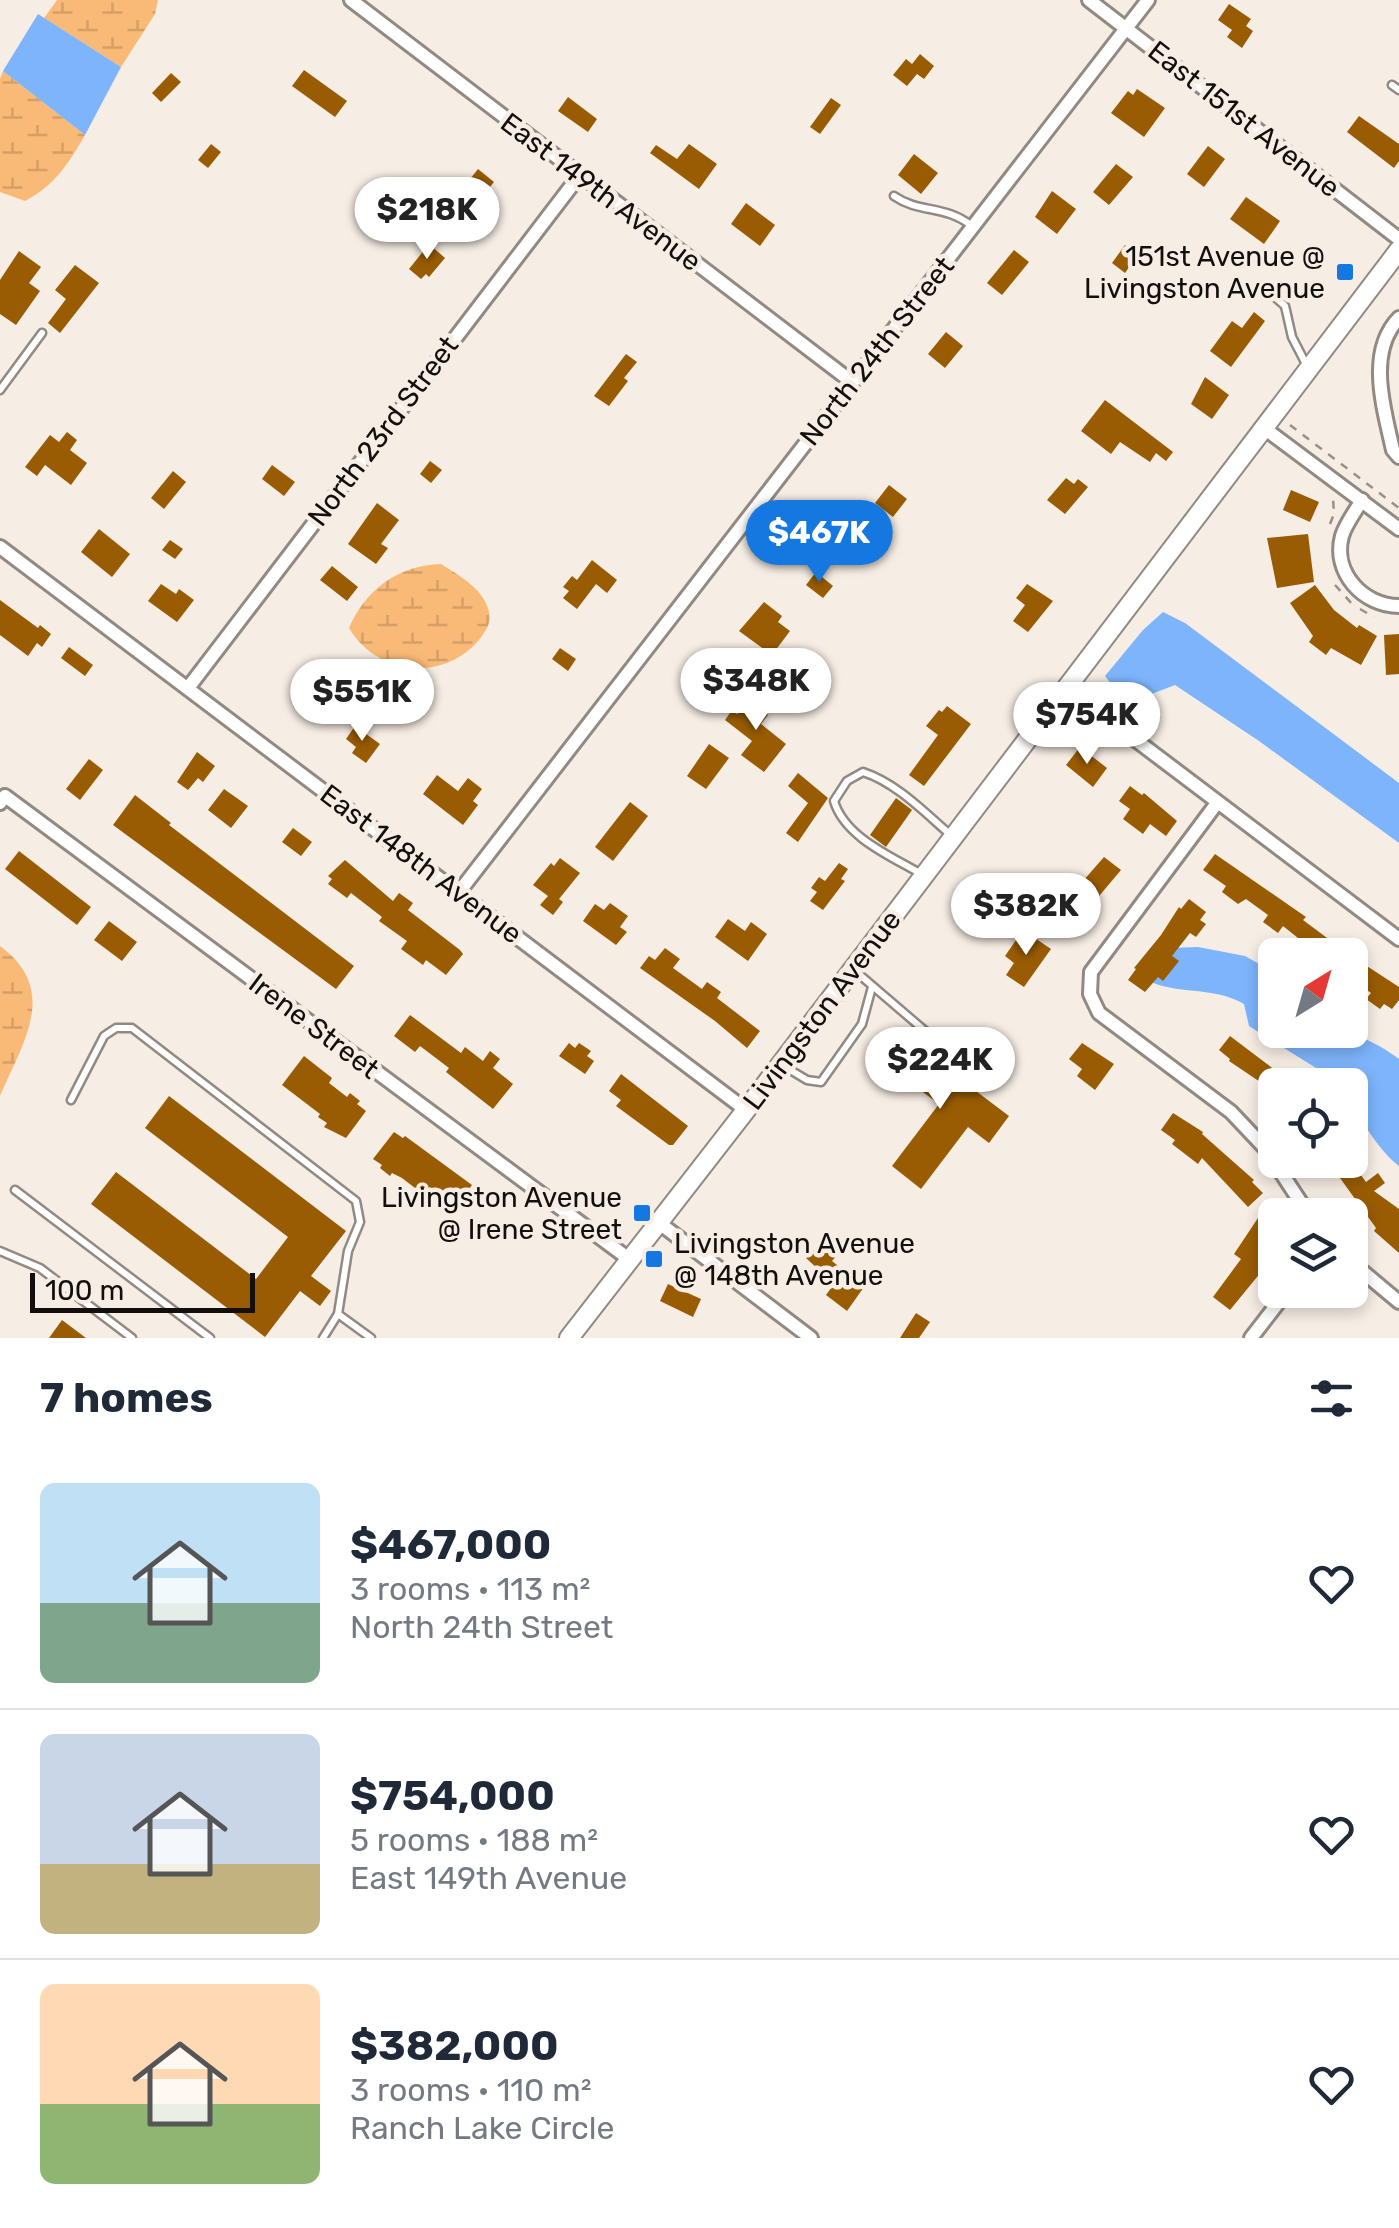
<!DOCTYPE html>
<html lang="en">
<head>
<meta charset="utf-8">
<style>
  :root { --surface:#fff; --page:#f6f6f7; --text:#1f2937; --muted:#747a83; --line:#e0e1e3; --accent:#1578e0 }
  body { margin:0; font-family:Rubik,sans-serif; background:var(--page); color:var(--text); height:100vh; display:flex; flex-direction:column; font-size:38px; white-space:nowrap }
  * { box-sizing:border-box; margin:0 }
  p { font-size:32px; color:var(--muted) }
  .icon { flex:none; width:55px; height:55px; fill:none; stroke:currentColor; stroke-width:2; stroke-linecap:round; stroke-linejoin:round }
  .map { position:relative; height:1338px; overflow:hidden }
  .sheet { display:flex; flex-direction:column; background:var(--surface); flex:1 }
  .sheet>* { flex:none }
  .needle { width:65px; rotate:37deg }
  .buttons { position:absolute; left:1258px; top:938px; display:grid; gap:20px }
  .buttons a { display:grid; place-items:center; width:110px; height:110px; border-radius:15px; background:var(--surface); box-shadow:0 5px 15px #0003; font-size:50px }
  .scale { position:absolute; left:30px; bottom:25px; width:225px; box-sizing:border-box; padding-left:10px; border:5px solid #120f0c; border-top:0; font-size:28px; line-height:35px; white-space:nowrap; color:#120f0c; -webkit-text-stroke:8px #f6ede4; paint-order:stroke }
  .price { position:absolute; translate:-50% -85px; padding:0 22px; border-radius:35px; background:#fff; color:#222; font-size:32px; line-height:65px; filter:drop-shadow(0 2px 5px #0008) }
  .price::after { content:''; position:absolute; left:50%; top:60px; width:30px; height:22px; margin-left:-15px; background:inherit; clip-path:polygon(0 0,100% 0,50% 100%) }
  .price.current { background:var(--accent); color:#fff }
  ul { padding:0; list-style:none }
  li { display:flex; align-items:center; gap:30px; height:250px; padding:0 40px }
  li+li { border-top:2px solid var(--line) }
  li span { display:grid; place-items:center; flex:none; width:280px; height:200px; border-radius:15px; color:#555 }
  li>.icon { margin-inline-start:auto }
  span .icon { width:120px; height:120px; fill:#fffc; stroke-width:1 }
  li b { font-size:42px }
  h2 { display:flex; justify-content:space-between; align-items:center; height:120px; padding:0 40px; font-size:42px }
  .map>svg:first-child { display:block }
  .wetland { fill:url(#wetland-marsh) }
  .water { fill:#7db4fb }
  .building { fill:#995c03 }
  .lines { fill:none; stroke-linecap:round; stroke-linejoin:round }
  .lane-casing { stroke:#928a82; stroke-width:11 }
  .street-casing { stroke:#928a82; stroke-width:18 }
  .secondary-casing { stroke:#928a82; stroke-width:22 }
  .path { stroke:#97918a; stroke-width:2.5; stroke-dasharray:8 8; stroke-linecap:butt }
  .lane { stroke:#fff; stroke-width:6 }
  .street { stroke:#fff; stroke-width:12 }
  .secondary { stroke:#fff; stroke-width:18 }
  .poi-dot { fill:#1578e0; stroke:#f6ede4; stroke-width:4 }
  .labels { text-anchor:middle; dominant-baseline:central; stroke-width:9; stroke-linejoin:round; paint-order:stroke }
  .street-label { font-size:28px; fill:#120f0c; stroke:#f6ede4 }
  .poi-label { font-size:28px; fill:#120f0c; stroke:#f6ede4; text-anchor:end }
</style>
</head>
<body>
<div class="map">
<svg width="1399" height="1338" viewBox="0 0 1399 1338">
  <defs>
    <pattern id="wetland-marsh" width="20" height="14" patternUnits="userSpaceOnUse" patternTransform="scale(2.5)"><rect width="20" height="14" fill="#faba77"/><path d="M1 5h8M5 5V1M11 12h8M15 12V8" fill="none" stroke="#d59f66"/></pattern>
  </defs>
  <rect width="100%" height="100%" fill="#f6ede4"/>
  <g class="wetland">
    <polygon points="57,0 158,0 155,14 121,67 44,18"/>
    <path d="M3,71l82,64c-16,28 -31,51 -60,66l-25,-9v-113z"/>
    <path d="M441,564c19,12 43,25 48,48 3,11 -4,20 -10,28 -37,43 -102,35 -130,-12 17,-39 50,-63 92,-64z"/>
    <path d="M0,946c60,44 23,96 0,150z"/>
  </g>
  <g class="water">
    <polygon points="38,14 121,67 85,135 3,71"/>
    <polygon points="1163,612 1185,623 1399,783 1399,843 1259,741 1175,685 1149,695 1121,697 1105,676 1143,630"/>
    <path d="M1198,947l47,9 30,17v57c54,0 79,-4 124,29v107c-19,-14 -49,-57 -49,-81h-18l-16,-17 -67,-42 -5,-22c-32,-19 -71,-8 -101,-26l28,-30z"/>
  </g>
  <g class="building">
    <polygon points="1229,4 1251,19 1246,26 1253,31 1242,48 1227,37 1232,30 1218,20"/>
    <polygon points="920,54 934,66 924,79 917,74 907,86 893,75 906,59 912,64"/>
    <polygon points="304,70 347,101 335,117 292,86"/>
    <polygon points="171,73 181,82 161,102 152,93"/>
    <polygon points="1137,89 1165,108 1144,137 1111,113 1128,91 1133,95"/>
    <polygon points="568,97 597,119 588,132 558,111"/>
    <polygon points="831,98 841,105 820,134 810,127"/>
    <polygon points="1359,116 1399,144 1399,161 1394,168 1347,132"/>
    <polygon points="211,144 221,152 208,168 198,160"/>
    <polygon points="689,144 717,164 699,189 650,153 656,145 677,159"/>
    <polygon points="1208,146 1225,159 1204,187 1187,174"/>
    <polygon points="914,154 938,173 921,194 898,175"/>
    <polygon points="1116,164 1133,177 1109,205 1093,192"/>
    <polygon points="478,169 494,182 468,214 452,202"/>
    <polygon points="1052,191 1076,209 1057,234 1035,217"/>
    <polygon points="1246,197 1280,221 1264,244 1230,219"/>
    <polygon points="746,203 775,225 760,246 731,224"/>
    <polygon points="429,244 445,258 429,277 426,274 421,279 409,269"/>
    <polygon points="1125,245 1138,254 1125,273 1112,263"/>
    <polygon points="1014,250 1029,262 1002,295 987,283"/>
    <polygon points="19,251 41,267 29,283 40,291 16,325 0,314 0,280"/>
    <polygon points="75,265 99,283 60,333 48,323 66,299 55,290"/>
    <polygon points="1254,312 1265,321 1231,367 1210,351 1232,321 1242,328"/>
    <polygon points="946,332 963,346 945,368 928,354"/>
    <polygon points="626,354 637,362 624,378 628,381 609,406 594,396"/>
    <polygon points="1205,377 1229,395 1212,419 1191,404"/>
    <polygon points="1105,400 1173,452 1166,461 1156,453 1150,462 1120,442 1111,454 1081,431"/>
    <polygon points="67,432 77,440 70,450 87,463 71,485 45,465 37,476 25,467 50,435 59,442"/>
    <polygon points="430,461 442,470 431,483 420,474"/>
    <polygon points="272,465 295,482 284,496 262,479"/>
    <polygon points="173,471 186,482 164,509 151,498"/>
    <polygon points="1066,478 1074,484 1078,479 1088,487 1065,514 1047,500"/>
    <polygon points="889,485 907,499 893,517 875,503"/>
    <polygon points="1291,490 1319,502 1310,522 1283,510"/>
    <polygon points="377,503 399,520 381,544 388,548 376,564 348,544"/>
    <polygon points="99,529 130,554 112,577 81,552"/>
    <polygon points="1308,534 1314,582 1277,588 1267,538"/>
    <polygon points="839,538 850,547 841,559 830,551"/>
    <polygon points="170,540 183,549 175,559 162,550"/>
    <polygon points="592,560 617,580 607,593 596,584 577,609 563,598 569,591 563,587 572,576 577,580"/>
    <polygon points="332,566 358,587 347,601 320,580"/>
    <polygon points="816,572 833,586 823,598 806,585"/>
    <polygon points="161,584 176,594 179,589 194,600 177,622 148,601"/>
    <polygon points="1027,584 1053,601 1028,632 1013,621 1025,605 1016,598"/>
    <polygon points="1315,585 1334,610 1357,628 1359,625 1377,636 1361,665 1331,648 1326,655 1309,642 1313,636 1290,603"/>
    <polygon points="0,600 38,628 40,625 51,634 42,647 37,643 28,656 0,635"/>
    <polygon points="764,602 782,616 778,622 790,631 772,655 739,631"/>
    <polygon points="1399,634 1399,674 1386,675 1384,635"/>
    <polygon points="69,647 93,665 85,676 61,658"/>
    <polygon points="560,648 576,659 568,671 552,659"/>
    <polygon points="754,692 769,704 764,711 768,715 761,724 786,744 764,772 741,755 752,741 725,720 732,710 737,714"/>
    <polygon points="947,706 971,724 924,786 909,775 938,735 926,726 939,710 942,712"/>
    <polygon points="355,726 380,744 366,763 352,753 356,747 346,739"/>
    <polygon points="709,744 729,758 706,789 687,776"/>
    <polygon points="1080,747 1107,768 1093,787 1066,765"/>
    <polygon points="197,752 215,766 203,782 198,778 188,790 177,782"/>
    <polygon points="89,759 103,770 80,800 66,789"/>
    <polygon points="798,773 828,798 798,842 786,833 808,803 788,786"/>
    <polygon points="437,775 458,791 468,778 482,789 473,801 478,805 463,825 423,794"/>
    <polygon points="1130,786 1142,795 1144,793 1177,821 1166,836 1150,824 1143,834 1123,819 1130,809 1119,801"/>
    <polygon points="224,789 248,806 231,828 208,810"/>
    <polygon points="135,795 171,823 169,825 354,966 336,989 113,825"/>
    <polygon points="896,798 912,810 886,847 870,835"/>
    <polygon points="630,802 648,816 613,861 595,847"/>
    <polygon points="293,828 312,842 301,856 282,842"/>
    <polygon points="19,851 91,907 77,925 5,869"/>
    <polygon points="1215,854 1306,917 1303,920 1350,955 1309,955 1313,950 1283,926 1278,933 1263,922 1268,915 1246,899 1238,904 1222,892 1226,886 1203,870"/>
    <polygon points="1104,857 1121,870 1073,927 1055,913"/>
    <polygon points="560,858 580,873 559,899 563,902 553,915 540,905 548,896 533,885 551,863 554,866"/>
    <polygon points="345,860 393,901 399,893 413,903 408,910 460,950 463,954 446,975 426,960 423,965 401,949 407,941 379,921 382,917 351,893 347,898 328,884 332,879 328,876"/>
    <polygon points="839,863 848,869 841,879 845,881 823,910 810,901 817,892 811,888 819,877 825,881"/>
    <polygon points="1189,899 1206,912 1200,920 1206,924 1196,937 1190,933 1172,956 1179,961 1163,981 1158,977 1145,992 1128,980 1136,969 1134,968 1161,935 1179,907 1181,909"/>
    <polygon points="610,903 628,916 620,927 627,932 616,945 583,921 595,904 604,910"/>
    <polygon points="728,919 745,931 751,922 767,934 748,961 715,937"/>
    <polygon points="109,921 137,942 122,961 94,940"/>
    <polygon points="1023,930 1051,949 1024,987 1006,975 1014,963 1005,956"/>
    <polygon points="665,948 680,959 673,968 702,989 707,982 721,992 717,998 760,1031 747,1048 715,1021 640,968 649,956 655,960"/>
    <polygon points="1350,955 1399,987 1399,1000 1392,1009 1384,1004 1380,1009 1366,999 1371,993 1350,978"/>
    <polygon points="410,1015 461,1053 465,1047 483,1061 490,1051 500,1059 493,1068 513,1084 493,1109 446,1072 449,1068 420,1046 415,1052 394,1036"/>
    <polygon points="903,1036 1009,1116 989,1143 968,1127 921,1189 892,1166 939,1104 884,1063"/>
    <polygon points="1230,1036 1271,1067 1292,1085 1275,1085 1275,1092 1229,1061 1230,1059 1219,1050"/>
    <polygon points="569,1043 575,1048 579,1043 591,1051 587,1056 594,1061 585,1074 559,1056"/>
    <polygon points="1082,1043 1114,1064 1095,1090 1077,1076 1082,1069 1069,1059"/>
    <polygon points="304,1056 332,1078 329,1083 347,1097 350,1093 360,1101 357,1104 366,1111 346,1138 324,1127 327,1123 318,1117 320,1114 282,1085"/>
    <polygon points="621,1074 688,1126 673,1145 669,1145 616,1106 621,1100 609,1091"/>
    <polygon points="169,1096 346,1231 311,1276 331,1291 320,1306 300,1291 265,1337 91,1204 116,1172 256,1279 288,1237 145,1128"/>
    <polygon points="1173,1113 1203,1132 1202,1134 1254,1180 1252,1182 1263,1193 1248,1207 1202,1158 1198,1164 1172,1144 1175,1140 1161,1130"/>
    <polygon points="394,1132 403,1138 405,1136 472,1185 450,1215 402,1178 392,1173 390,1176 380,1168 382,1165 373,1159"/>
    <polygon points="1327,1160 1350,1160 1366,1182 1378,1173 1385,1183 1374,1191 1399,1209 1399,1253 1374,1231 1376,1228"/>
    <polygon points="1260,1215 1275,1226 1275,1255 1230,1310 1213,1297 1241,1259 1234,1254"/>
    <polygon points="823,1240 838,1254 832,1261 864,1287 847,1311 826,1295 834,1284 806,1258"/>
    <polygon points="668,1284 701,1299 693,1317 660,1301"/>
    <polygon points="916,1313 930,1322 919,1338 900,1338"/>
    <polygon points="62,1320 86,1338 49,1338"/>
  </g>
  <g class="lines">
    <defs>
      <g id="lane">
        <polyline points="1392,85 1399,90"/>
        <path d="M894,196c26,18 50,8 78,30"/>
        <polyline points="1266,289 1285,306 1292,337 1308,368"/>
        <polyline points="0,390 42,333"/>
        <path d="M923,875c-30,-18 -78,-37 -89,-74l13,-20 16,-9c34,11 63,42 90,65"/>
        <polyline points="854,970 924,1030 964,1058"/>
        <polyline points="782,1065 807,1080 821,1082 862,1024 872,987"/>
        <polyline points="71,1100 104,1036 116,1028 132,1028 356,1201 360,1222 348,1251 338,1314 371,1338"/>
        <polyline points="15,1190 210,1338"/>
        <polyline points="0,1251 40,1268 132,1338"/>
        <polyline points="323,1338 338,1314"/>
      </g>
      <g id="street">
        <polyline points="351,0 852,382"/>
        <polyline points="1089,0 1399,239"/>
        <path d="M1399,318c-33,34 -15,91 -6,132l6,7"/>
        <polyline points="1264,428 1399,529"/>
        <path d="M1362,500c-7,12 -16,23 -20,36 -10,36 21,70 57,70"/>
        <polyline points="0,547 746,1110"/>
        <polyline points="188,688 579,176"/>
        <polyline points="1067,688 1399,939"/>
        <polyline points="0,803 5,796 629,1259"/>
        <polyline points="1217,803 1091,972 1090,994 1099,1013 1231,1112 1265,1148 1309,1215"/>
        <polyline points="459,892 1148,0"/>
        <polyline points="658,1222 811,1338"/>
        <polyline points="1350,1261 1399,1302"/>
        <polyline points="1251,1338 1288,1290"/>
      </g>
      <polyline id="secondary" points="569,1338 746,1110 1399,250"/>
    </defs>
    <use href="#lane" class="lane-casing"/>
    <use href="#street" class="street-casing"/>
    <use href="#secondary" class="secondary-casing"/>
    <g class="path">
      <polyline points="1290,425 1399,508"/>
      <polyline points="1330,524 1334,514 1333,498"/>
      <polyline points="1335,585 1353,605"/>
      <polyline points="1360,609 1374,617"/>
    </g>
    <use href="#lane" class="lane"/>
    <use href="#street" class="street"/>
    <use href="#secondary" class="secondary"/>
  </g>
  <g class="poi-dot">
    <rect x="1335" y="262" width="20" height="20" rx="5"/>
    <rect x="632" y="1203" width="20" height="20" rx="5"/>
    <rect x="644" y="1249" width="20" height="20" rx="5"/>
  </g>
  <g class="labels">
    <g class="street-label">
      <text transform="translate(1244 119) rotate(38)">East 151st Avenue</text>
      <text transform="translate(601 192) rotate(37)">East 149th Avenue</text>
      <text transform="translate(877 351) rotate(-52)">North 24th Street</text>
      <text transform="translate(383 431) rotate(-53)">North 23rd Street</text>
      <text transform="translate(421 864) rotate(37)">East 148th Avenue</text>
      <text transform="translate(822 1010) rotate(-53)">Livingston Avenue</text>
      <text transform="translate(314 1026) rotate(37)">Irene Street</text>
    </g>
    <g class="poi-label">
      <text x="1325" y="256">151st Avenue @<tspan x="1325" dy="32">Livingston Avenue</tspan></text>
      <text x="622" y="1197">Livingston Avenue<tspan x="622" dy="32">@ Irene Street</tspan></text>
      <text x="674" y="1243" text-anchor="start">Livingston Avenue<tspan x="674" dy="32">@ 148th Avenue</tspan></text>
    </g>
  </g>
</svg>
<div class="buttons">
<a><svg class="needle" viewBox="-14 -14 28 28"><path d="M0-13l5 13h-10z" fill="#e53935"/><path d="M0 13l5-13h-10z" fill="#747a83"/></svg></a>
<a><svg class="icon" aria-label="locate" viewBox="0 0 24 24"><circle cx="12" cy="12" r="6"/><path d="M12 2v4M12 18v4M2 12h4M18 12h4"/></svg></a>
<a><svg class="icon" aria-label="layers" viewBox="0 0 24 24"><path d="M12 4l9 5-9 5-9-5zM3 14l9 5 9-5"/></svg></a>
</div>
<div class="scale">100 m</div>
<b class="price" style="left:427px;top:262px">$218K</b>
<b class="price current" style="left:819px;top:585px">$467K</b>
<b class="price" style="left:756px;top:733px">$348K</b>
<b class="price" style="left:362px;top:744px">$551K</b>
<b class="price" style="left:1087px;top:767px">$754K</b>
<b class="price" style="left:1026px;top:958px">$382K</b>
<b class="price" style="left:940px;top:1112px">$224K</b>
</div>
<section class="sheet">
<h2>7 homes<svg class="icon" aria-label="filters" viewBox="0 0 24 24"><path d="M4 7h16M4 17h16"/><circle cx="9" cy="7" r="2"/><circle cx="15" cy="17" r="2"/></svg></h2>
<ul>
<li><span style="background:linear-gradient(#bfe0f5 60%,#7fa58c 0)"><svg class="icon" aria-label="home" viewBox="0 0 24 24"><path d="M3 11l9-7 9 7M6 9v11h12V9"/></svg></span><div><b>$467,000</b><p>3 rooms · 113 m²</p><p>North 24th Street</p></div><svg class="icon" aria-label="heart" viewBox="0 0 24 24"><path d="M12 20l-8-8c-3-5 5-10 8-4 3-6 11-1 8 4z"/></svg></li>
<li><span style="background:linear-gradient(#c9d6e8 65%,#c2b280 0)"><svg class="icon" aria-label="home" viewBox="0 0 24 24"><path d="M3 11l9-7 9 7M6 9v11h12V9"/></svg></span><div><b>$754,000</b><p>5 rooms · 188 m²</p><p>East 149th Avenue</p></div><svg class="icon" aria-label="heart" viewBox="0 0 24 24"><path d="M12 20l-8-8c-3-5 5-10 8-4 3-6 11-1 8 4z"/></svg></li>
<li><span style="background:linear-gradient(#ffd9b3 60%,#8fb573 0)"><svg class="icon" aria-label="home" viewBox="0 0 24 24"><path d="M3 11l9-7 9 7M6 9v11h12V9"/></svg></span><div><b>$382,000</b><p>3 rooms · 110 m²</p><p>Ranch Lake Circle</p></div><svg class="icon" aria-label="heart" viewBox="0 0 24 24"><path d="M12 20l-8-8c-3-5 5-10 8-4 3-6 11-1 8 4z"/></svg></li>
</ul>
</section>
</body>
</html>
